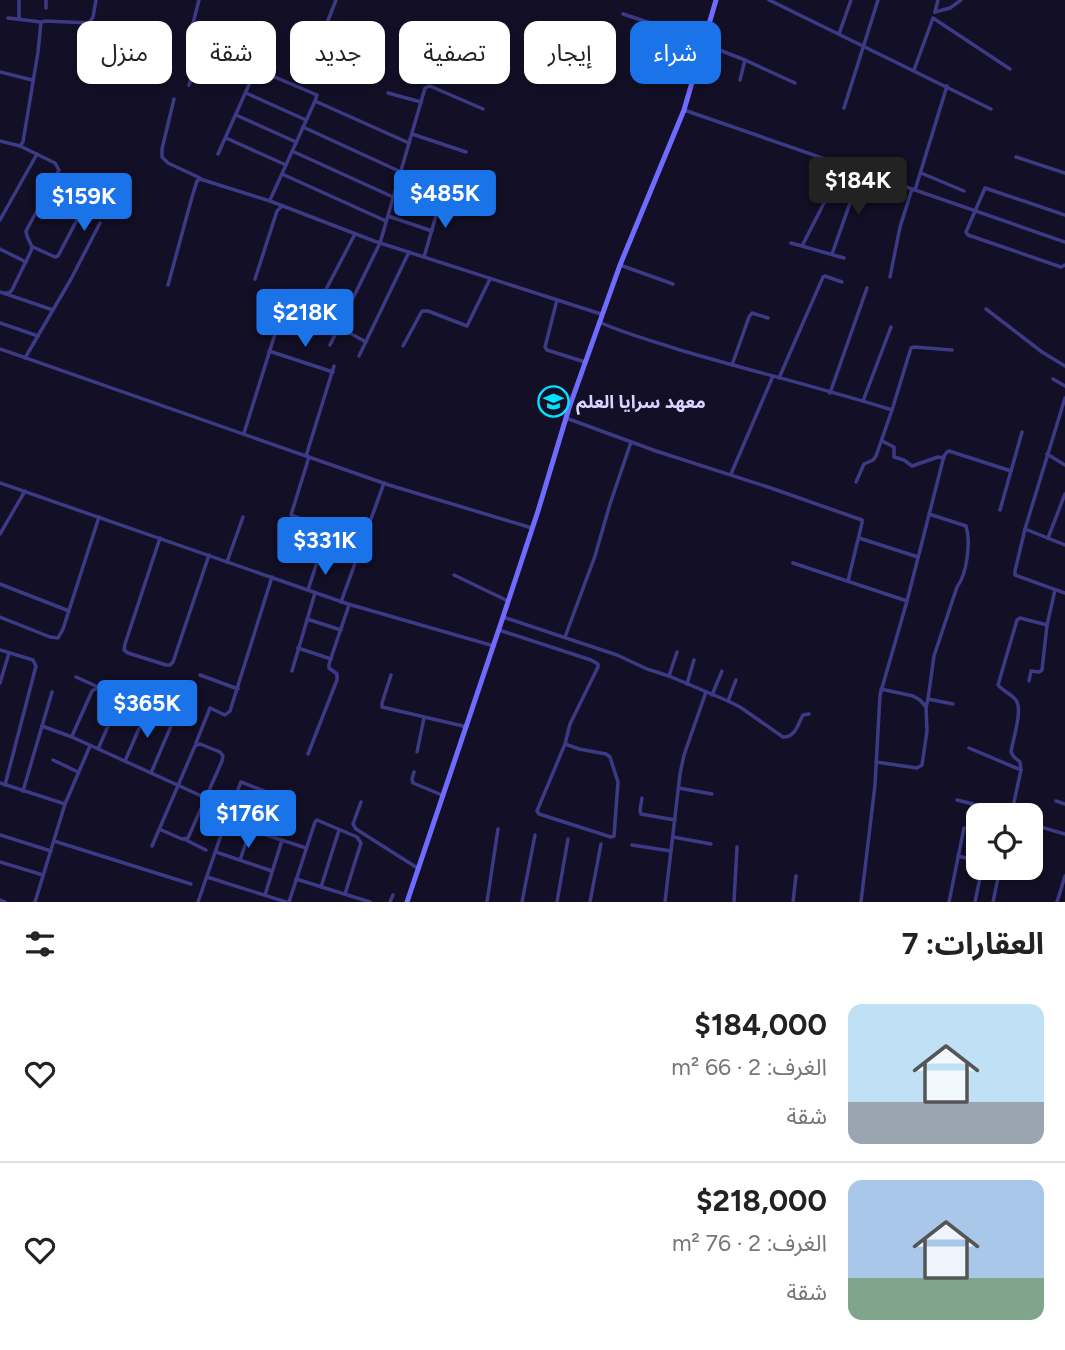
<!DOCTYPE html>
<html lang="ar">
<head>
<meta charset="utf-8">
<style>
  :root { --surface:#fff; --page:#f2f2f2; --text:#222; --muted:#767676; --line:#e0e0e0; --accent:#1a73e8 }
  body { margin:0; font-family:Figtree,"Noto Sans Arabic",sans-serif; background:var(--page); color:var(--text); direction:rtl; height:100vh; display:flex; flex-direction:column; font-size:26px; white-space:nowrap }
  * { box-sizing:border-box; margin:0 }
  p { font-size:23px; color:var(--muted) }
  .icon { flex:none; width:38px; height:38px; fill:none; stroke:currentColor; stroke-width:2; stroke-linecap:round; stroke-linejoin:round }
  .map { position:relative; height:902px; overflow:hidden; direction:ltr }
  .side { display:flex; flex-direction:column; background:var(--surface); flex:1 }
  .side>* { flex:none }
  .hud { position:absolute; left:21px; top:21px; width:700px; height:63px; direction:rtl; display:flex; gap:14px }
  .tools { position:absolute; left:966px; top:803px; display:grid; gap:14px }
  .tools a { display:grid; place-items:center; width:77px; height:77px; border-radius:14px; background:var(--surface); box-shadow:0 4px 10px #0003; font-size:35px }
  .price { position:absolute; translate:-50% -60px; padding:0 16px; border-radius:7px; background:var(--accent); color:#fff; font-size:23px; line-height:46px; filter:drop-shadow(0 2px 4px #0008) }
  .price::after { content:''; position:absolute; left:50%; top:42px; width:21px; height:16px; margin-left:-10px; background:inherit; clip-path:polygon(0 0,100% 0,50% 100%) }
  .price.selected { background:#222; color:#fff }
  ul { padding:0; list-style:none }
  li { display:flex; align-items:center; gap:21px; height:175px; padding:0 21px }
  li+li { border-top:2px solid var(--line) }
  li span { display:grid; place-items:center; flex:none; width:196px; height:140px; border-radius:14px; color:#555 }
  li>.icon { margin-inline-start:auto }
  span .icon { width:84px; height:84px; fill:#fffc; stroke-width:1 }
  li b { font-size:30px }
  h2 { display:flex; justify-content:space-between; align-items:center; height:84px; padding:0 21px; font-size:30px }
  .chip { padding:0 24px; border-radius:14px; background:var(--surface); box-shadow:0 4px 10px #0003; font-size:24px; line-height:63px }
  .chip.selected { background:var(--accent); color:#fff }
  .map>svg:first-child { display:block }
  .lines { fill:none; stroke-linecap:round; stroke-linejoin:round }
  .street { stroke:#3d3a85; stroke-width:3.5 }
  .secondary { stroke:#6f6bff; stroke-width:5 }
  .labels { text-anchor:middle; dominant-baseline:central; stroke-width:7; stroke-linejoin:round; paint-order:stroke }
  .poi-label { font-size:18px; font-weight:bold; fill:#d9d4ff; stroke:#130f26; text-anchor:start }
</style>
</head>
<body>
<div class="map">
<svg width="1065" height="902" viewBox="0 0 1065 902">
  <rect width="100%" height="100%" fill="#130f26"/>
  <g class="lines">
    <g class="street">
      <polyline points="769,0 991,109"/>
      <polyline points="46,8 46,0"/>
      <polyline points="935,12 950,8 961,0"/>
      <polyline points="935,12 938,0"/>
      <polyline points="623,14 705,41"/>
      <polyline points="8,18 41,22 46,21 89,23 93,17 96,0"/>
      <polyline points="19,19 19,0"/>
      <polyline points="839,34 851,0"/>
      <polyline points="704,44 745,60 795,83"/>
      <polyline points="318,46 336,0"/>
      <polyline points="914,70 933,18 1010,69"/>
      <polyline points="0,72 32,80"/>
      <polyline points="740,80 745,60"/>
      <polyline points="189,85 192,76 188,66 190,35 199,0"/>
      <polyline points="246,93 306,120"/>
      <polyline points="388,93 421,102"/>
      <polyline points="174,99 162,149 162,157 168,163 200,178"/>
      <polyline points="844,108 878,0"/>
      <polyline points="684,110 1065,242"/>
      <polyline points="236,115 296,142"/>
      <polyline points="303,127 401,172"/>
      <polyline points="412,134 466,152"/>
      <polyline points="226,138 286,165"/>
      <polyline points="0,141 20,146 23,142 38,52 41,22"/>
      <polyline points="292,151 393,197"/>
      <polyline points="218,154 256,69 317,95 315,101"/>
      <polyline points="1016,157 1065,173"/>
      <polyline points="921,173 964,191"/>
      <polyline points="282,174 386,221"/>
      <polyline points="396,189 440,204"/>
      <polyline points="915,190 947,86"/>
      <polyline points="270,200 315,101 409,143"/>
      <polyline points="1065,215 985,188 966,232 968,235 1061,267 1065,265"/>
      <polyline points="388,216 432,231"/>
      <polyline points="0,220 37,154"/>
      <polyline points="791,243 844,258"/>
      <polyline points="802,246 843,166"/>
      <polyline points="33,247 55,257 58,256 90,195 90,192 86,189 57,174"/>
      <polyline points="0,249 26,262"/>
      <polyline points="832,254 861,172"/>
      <polyline points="424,257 442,195"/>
      <polyline points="620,265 673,284"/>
      <polyline points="890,277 900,227 912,189"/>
      <polyline points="255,279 277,211 282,206"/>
      <polyline points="168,285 192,197 197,181 200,179 270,201 374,241 601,314"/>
      <polyline points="0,292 53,310"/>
      <polyline points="303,292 319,298 322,297 355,234"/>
      <polyline points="5,293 9,293 12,290 31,251 32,247 27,236 26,231 59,170 55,163 20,146"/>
      <polyline points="557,300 545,347 547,350 585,362"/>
      <polyline points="986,309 1042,352 1065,366"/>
      <path d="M599,322c27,12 54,19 81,28 71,21 142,38 212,60l19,-62 3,-1 38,3"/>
      <polyline points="0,323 38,336"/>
      <polyline points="339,327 366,342"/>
      <polyline points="330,345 380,243 425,88 430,86 483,109"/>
      <polyline points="403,346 422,311 428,311 467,326 490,279"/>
      <polyline points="0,349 389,485 532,528"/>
      <polyline points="269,351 333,372"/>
      <polyline points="359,356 409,252"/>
      <polyline points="25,358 71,279 100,223"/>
      <polyline points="732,365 749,317 752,313 768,318"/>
      <polyline points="779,378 823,277 825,276 842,282"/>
      <polyline points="1053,379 1065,386"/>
      <polyline points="830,393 867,288"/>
      <polyline points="1065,398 1025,529 1065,545"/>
      <polyline points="863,401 891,327"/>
      <polyline points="566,418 656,451 768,487 862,520 862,523 848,581"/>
      <polyline points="244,433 275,334"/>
      <polyline points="882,441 894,447 894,457 904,460 912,466 938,457 944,458"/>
      <polyline points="1047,454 1065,465"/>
      <polyline points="306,456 334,366"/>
      <polyline points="309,457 291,515 353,539 360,549"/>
      <polyline points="731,474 773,376"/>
      <polyline points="856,482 864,464 873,460 876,456 892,410"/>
      <polyline points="0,483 348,604 494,646"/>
      <polyline points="1000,510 1022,432"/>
      <path d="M929,514l37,12c5,16 1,48 -9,61l-23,69 -6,43 25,5"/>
      <polyline points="1025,529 1015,571 1015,575 1065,593"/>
      <polyline points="0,534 25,491"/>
      <polyline points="160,538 125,644 124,650 128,653 166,665 170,665 173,662 209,555"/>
      <polyline points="859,538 918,557"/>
      <polyline points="1048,538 1065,494"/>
      <polyline points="227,562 243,517"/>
      <polyline points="793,563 907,601"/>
      <polyline points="454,575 508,601"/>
      <polyline points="0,584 69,611"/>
      <polyline points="308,590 319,556"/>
      <polyline points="341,602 384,483"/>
      <polyline points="0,617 50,637 58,638 63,629 99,517"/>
      <path d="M503,617l114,38 30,14 22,7 59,25 12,6 43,30c12,1 15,-13 20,-22l6,-1"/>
      <polyline points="307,619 341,630"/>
      <polyline points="499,630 591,660 598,664 598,667 570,724 565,744 537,811 539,814 611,837 614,836 618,782 610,757 606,754 579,749 565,744"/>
      <polyline points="565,637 595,556 610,504 631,442"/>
      <polyline points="298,648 331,659"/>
      <polyline points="0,650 33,660 36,666 5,785"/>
      <polyline points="292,671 315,593"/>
      <polyline points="200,675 238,689"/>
      <polyline points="391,675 382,703 382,707 467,727"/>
      <polyline points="669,676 677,652"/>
      <polyline points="76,677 98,687"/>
      <polyline points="1029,681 1031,671 1039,672 1042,670 1047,625"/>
      <polyline points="0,683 9,653"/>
      <polyline points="687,684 694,660"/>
      <polyline points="881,689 913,696 920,700 926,707"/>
      <polyline points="712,695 722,671"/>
      <polyline points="728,701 736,680"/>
      <polyline points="42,726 72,737 230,809"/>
      <polyline points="72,736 92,691 97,688 170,719 171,726 151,773"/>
      <polyline points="196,743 210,708 225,715 230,711 272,577"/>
      <polyline points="969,748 1021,770 1011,816"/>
      <polyline points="98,749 120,699"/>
      <polyline points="417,752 424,718"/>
      <polyline points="308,754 337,680 337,674 329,668 329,664 349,605"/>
      <polyline points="53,760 78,772"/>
      <polyline points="125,761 147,710"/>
      <polyline points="876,762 917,768 922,765 927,731 926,707 928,699"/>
      <path d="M1021,770l-1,-8 -6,-5 -3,-5c2,-13 12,-42 5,-52 -5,-6 -13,-9 -18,-15l19,-65 3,-2 27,7 8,-35"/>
      <polyline points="414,772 412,779 413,783 442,795"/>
      <polyline points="0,783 65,804 35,902"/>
      <polyline points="679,788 712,794"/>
      <polyline points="23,791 52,692"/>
      <polyline points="642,798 640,810 641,814 675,820"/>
      <polyline points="957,800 1012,814"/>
      <polyline points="1056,801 1065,804"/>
      <polyline points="361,802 353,824 356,829 419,869"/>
      <polyline points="65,804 90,746"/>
      <polyline points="1034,825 1065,834"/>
      <polyline points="251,830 306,848"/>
      <polyline points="0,835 51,851"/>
      <polyline points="673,837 711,844"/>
      <polyline points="184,839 206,850"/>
      <polyline points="54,841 191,884"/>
      <polyline points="632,845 671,851"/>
      <polyline points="152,846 195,746 200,744 220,752 223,756 222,761 188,838 182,839 159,829"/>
      <polyline points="216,852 272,871"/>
      <polyline points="958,856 978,861"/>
      <polyline points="0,862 43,875"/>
      <polyline points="207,877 286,902"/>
      <polyline points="296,879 370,902"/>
      <polyline points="321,887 339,830"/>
      <polyline points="265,895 282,840"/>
      <polyline points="0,900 5,902"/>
      <polyline points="198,902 230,809 241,782 264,791 240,860"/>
      <polyline points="289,902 315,822 317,820 357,837 361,843 345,894"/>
      <polyline points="390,902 393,895"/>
      <polyline points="487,902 498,829"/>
      <polyline points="522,902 535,835"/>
      <polyline points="557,902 568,839"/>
      <polyline points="590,902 601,844"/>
      <polyline points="665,902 680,774 684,755 706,692"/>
      <polyline points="734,902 737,847"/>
      <polyline points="793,902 796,876"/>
      <polyline points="861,902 875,785 880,695 907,601 944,456 947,452 949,451 1011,471"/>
      <polyline points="949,902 964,828"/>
      <polyline points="975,902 982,868"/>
      <polyline points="993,902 1000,868"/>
      <polyline points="1057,902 1065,876"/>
    </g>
    <polyline class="secondary" points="407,902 503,617 538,511 569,408 620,265 684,110 716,0"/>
  </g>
  <defs>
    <symbol id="university-ring" viewBox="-11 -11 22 22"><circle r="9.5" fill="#130f26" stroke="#00e5ff" stroke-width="1.5"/><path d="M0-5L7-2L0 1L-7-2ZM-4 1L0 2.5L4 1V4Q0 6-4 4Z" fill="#00e5ff"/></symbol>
  </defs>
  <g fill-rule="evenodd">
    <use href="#university-ring" x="536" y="384" width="35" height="35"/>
  </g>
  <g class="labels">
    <g class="poi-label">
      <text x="576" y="402">معهد سرايا العلم</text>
    </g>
  </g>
</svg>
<div class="tools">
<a><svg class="icon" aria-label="locate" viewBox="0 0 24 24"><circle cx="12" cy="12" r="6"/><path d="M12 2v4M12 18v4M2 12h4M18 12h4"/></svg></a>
</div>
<b class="price selected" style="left:858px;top:217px">$184K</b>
<b class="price" style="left:445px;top:230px">$485K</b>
<b class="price" style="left:84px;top:233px">$159K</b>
<b class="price" style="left:305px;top:349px">$218K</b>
<b class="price" style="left:325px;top:577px">$331K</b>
<b class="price" style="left:147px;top:740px">$365K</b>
<b class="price" style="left:248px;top:850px">$176K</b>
<div class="hud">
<a class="chip selected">شراء</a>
<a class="chip">إيجار</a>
<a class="chip">تصفية</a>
<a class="chip">جديد</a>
<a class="chip">شقة</a>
<a class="chip">منزل</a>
</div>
</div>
<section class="side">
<h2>العقارات: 7<svg class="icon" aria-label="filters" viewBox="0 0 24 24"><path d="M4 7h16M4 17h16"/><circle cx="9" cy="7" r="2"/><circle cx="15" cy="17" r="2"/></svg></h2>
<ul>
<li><span style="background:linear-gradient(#bfe0f5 70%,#9aa5b1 0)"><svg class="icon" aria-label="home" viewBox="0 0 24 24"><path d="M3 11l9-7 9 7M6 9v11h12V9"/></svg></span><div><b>$184,000</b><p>الغرف: 2 · 66 m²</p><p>شقة</p></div><svg class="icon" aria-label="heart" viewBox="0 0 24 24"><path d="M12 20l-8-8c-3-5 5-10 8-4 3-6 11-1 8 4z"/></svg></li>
<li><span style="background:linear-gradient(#a9c7e8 70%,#7fa58c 0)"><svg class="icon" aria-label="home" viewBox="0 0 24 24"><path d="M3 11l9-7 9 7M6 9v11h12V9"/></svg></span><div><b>$218,000</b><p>الغرف: 2 · 76 m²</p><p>شقة</p></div><svg class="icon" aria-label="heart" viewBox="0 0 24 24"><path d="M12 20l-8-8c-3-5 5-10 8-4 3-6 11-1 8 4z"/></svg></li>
</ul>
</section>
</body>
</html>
